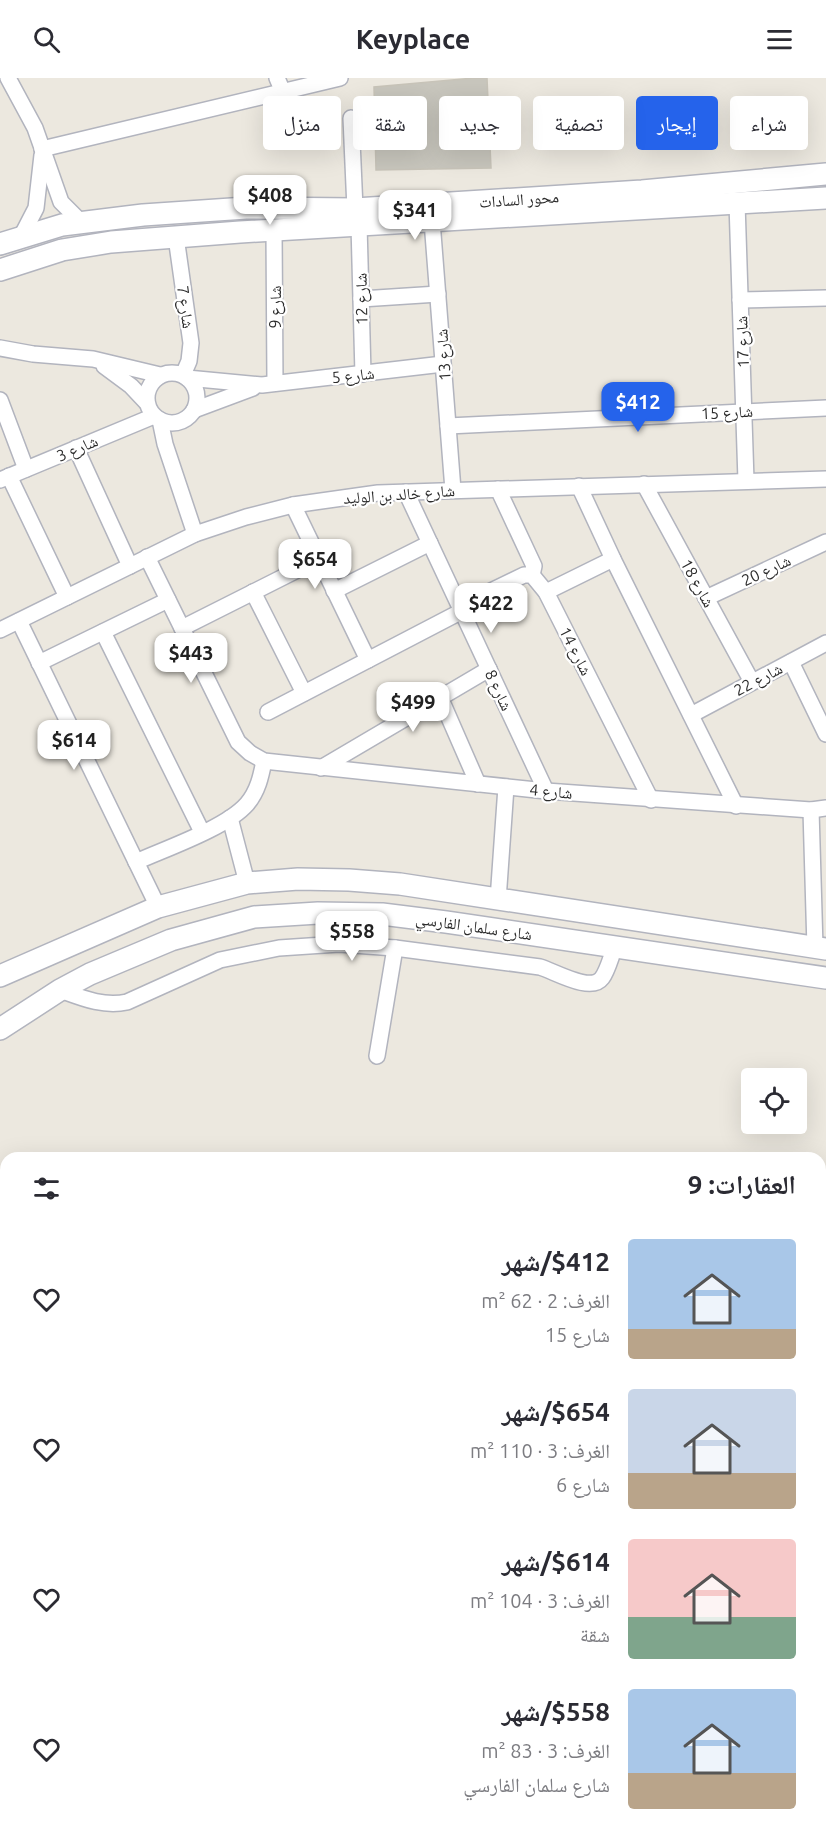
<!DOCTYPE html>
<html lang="ar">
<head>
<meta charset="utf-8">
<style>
  :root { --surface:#fff; --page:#f7f7f7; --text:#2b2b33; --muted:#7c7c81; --accent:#2563eb }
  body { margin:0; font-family:Ubuntu,"Noto Naskh Arabic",sans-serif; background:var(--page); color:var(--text); direction:rtl; height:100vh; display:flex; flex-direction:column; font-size:22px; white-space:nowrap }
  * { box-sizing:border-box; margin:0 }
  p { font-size:20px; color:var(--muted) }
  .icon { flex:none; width:33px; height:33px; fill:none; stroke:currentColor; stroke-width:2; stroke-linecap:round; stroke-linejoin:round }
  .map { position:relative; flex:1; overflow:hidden; direction:ltr }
  .details { position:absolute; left:0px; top:1074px; width:826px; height:684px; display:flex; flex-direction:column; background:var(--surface); border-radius:18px 18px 0 0; box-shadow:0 6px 24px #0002; direction:rtl }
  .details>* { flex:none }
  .hud { position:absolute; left:18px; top:18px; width:790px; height:54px; direction:rtl; display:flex; gap:12px }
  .fabs { position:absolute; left:741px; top:990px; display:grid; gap:12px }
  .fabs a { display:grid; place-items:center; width:66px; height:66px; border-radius:6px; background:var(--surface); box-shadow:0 6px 24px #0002; font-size:30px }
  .price { position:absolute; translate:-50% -51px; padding:0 14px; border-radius:12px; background:#fff; color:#222; font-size:20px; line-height:39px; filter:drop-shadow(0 2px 3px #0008) }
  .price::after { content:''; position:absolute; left:50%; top:36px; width:18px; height:14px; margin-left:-9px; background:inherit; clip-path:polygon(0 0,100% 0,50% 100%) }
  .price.current { background:var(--accent); color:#fff }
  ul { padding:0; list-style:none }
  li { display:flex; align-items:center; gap:18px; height:150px; padding:0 30px }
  li span { display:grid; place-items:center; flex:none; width:168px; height:120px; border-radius:6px; color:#555 }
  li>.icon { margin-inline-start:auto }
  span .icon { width:72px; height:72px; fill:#fffc; stroke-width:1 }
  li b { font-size:26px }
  h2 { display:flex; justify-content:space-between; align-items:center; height:72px; padding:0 30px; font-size:26px }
  .pill { padding:0 21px; border-radius:6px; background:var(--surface); box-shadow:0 6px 24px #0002; font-size:21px; line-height:54px }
  .pill.current { background:var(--accent); color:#fff }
  header { display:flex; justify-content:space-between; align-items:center; height:78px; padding:0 30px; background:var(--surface); font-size:27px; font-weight:600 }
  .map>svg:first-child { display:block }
  .building { fill:#c8c6bd; stroke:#c8c4b9; stroke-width:1.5 }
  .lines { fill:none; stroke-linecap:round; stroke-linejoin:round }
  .street-casing { stroke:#b2b4be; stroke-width:18 }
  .secondary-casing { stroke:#b2b4be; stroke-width:24 }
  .street { stroke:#fff; stroke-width:15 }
  .secondary { stroke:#fff; stroke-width:21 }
  .labels { text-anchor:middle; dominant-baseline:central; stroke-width:4.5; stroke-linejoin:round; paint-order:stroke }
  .street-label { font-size:16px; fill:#2c2c2c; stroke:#fff }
</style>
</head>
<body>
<header><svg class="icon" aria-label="menu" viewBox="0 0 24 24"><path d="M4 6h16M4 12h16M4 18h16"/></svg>Keyplace<svg class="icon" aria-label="search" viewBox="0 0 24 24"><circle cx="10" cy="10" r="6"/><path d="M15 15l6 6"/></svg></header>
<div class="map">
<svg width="826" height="1758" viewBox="0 0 826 1758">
  <rect width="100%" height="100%" fill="#ece8df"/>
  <polygon class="building" points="474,0 487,0 491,90 376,92 374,9"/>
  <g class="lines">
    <defs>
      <g id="street">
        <polyline points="8,0 35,50 61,124 81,144"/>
        <polyline points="277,0 283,14"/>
        <polyline points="351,40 355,131"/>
        <polyline points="42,71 340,0"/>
        <polyline points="737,125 746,403"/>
        <polyline points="432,143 453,412"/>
        <polyline points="359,147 363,296"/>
        <polyline points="274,152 275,305"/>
        <polyline points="21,159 36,130 42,77"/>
        <polyline points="176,159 191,265 189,283 183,297"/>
        <polyline points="361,221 438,216"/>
        <polyline points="740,222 826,220"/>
        <polyline points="0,270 33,276 93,281 160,297"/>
        <polyline points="104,288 131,308 147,325"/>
        <circle cx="172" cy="320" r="25"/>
        <polyline points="187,300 262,307 443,286"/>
        <polyline points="0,322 26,391"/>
        <polyline points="194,332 253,310"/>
        <polyline points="160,342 165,366 195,456"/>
        <polyline points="448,348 826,330"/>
        <polyline points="76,370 130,488"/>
        <polyline points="9,398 67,519"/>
        <polyline points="0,402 154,338"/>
        <polyline points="644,406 752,604"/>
        <polyline points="579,408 613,481 736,728"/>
        <polyline points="498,411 534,488 532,497"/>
        <polyline points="406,414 546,713"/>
        <polyline points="293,427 368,582"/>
        <polyline points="147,479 238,664 250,675 264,683 546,713 811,732 826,730"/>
        <polyline points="334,513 430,465"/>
        <polyline points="253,514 304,615"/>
        <polyline points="546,514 613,481"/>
        <polyline points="706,520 826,464"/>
        <polyline points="460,528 524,497 532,497 546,514 651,722"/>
        <polyline points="19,543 158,829"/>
        <polyline points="182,550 319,481"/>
        <polyline points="0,552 195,456 246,439 293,427 378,415 826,401"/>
        <polyline points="103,554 202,754"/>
        <polyline points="791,584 826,656"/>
        <polyline points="39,585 168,522"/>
        <polyline points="440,619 478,706"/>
        <polyline points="268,634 462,533"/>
        <polyline points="691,637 826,565"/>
        <polyline points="321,690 489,591"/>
        <polyline points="811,732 815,870"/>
        <polyline points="230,740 247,805"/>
        <path d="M136,784c31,-14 90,-34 111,-58 11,-13 14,-28 17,-43"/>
        <polyline points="498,822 506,709"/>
        <path d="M60,912c22,8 43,17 67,12l93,-42 59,-12 60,-4 56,4 145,19c16,5 51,26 62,11 6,-8 9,-22 13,-31"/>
        <polyline points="377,978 395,870"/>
        <polyline points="25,1758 26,1752"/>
        <polyline points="57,1758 57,1752"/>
        <polyline points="257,1758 261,1752"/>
        <polyline points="724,1758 724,1752"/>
        <polyline points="751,1758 752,1752"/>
      </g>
      <g id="secondary">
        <polyline points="0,166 62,147 143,137 246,130 355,131 642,113 826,96"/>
        <polyline points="0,192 62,172 111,164 240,154 826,120"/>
        <polyline points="0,898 158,829 247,805 298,801 349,802 400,806 826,871"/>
        <polyline points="0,951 60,912 90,896 171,862 254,839 318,835 382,836 446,844 826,900"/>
        <polyline points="0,1608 6,1608"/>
        <polyline points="820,1613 826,1613"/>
        <polyline points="0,1638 6,1638"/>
        <polyline points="820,1642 826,1642"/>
      </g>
    </defs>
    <use href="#street" class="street-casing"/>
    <use href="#secondary" class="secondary-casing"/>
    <use href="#street" class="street"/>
    <use href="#secondary" class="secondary"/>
  </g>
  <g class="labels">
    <g class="street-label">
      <text transform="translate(519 121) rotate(-4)">محور السادات</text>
      <text transform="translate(361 221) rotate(-91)">شارع 12</text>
      <text transform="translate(186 229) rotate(82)">شارع 7</text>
      <text transform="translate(275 229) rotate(-90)">شارع 9</text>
      <text transform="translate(742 264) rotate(-92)">شارع 17</text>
      <text transform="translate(443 277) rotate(-94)">شارع 13</text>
      <text transform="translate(353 297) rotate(-6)">شارع 5</text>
      <text transform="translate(727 334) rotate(-3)">شارع 15</text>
      <text transform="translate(77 370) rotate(-23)">شارع 3</text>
      <text transform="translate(399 416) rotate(-4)">شارع خالد بن الوليد</text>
      <text transform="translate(766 492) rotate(-25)">شارع 20</text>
      <text transform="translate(698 505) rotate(61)">شارع 18</text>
      <text transform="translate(576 573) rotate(63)">شارع 14</text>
      <text transform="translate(758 601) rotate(-28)">شارع 22</text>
      <text transform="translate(499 612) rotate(65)">شارع 8</text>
      <text transform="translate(551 713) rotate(5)">شارع 4</text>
      <text transform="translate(474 848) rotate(8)">شارع سلمان الفارسي</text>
    </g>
  </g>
</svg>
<div class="fabs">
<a><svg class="icon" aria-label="locate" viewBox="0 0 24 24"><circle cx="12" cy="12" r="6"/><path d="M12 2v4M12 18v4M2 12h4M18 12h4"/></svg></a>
</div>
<b class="price" style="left:270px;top:148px">$408</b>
<b class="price" style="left:415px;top:163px">$341</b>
<b class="price current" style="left:638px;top:355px">$412</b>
<b class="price" style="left:315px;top:512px">$654</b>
<b class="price" style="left:491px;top:556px">$422</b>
<b class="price" style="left:191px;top:606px">$443</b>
<b class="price" style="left:413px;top:655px">$499</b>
<b class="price" style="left:74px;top:693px">$614</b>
<b class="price" style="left:352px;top:884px">$558</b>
<div class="hud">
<a class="pill">شراء</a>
<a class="pill current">إيجار</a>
<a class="pill">تصفية</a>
<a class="pill">جديد</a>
<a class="pill">شقة</a>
<a class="pill">منزل</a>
</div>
<section class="details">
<h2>العقارات: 9<svg class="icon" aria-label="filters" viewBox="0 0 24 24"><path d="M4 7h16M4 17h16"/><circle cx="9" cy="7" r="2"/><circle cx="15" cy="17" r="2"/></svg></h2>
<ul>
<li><span style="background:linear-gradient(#a9c7e8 75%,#b9a48a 0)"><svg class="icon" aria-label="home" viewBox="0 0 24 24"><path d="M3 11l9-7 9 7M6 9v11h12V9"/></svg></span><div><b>$412/شهر</b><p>الغرف: 2 · 62 m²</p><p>شارع 15</p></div><svg class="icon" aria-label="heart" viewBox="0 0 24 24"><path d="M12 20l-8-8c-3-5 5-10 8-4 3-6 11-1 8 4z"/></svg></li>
<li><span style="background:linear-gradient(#c9d6e8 70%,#b9a48a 0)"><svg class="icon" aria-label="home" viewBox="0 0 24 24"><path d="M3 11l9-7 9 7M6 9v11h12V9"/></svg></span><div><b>$654/شهر</b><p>الغرف: 3 · 110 m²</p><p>شارع 6</p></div><svg class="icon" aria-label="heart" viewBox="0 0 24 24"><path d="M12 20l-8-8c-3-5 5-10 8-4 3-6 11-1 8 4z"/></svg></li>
<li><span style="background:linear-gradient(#f6c9c9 65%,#7fa58c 0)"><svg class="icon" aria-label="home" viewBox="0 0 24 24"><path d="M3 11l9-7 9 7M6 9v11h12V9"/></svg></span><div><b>$614/شهر</b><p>الغرف: 3 · 104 m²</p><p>شقة</p></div><svg class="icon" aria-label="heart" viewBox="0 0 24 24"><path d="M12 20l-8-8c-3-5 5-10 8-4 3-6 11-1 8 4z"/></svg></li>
<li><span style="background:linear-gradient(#a9c7e8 70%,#b9a48a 0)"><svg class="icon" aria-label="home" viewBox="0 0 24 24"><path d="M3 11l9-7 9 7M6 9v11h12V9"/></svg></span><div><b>$558/شهر</b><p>الغرف: 3 · 83 m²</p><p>شارع سلمان الفارسي</p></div><svg class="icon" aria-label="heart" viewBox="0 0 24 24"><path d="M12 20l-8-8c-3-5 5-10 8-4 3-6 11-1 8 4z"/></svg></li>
</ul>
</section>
</div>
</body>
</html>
